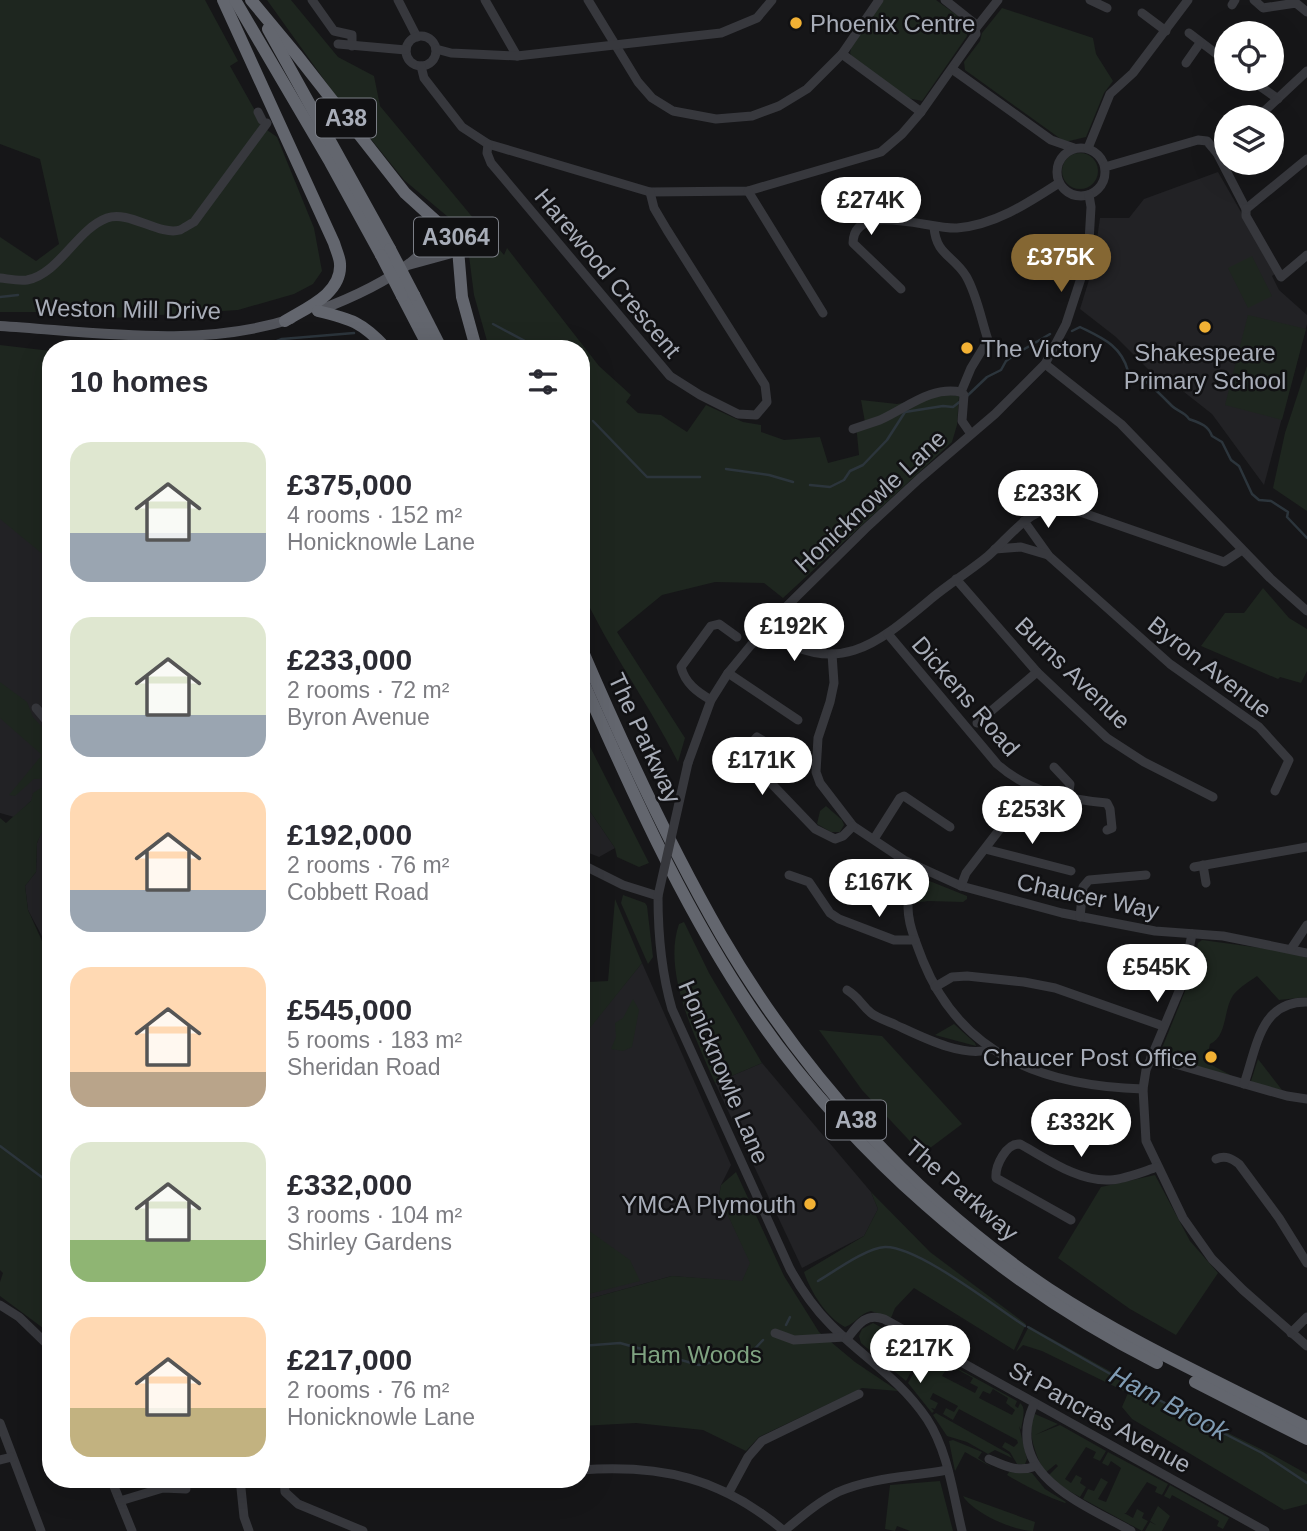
<!DOCTYPE html>
<html lang="en">
<head>
<meta charset="utf-8">
<style>
  :root { --surface:#fff; --page:#f2f2f3; --text:#2b2b33; --muted:#7c7c81; --accent:#856733 }
  body { margin:0; font-family:Arial,sans-serif; background:var(--page); color:var(--text); height:100vh; display:flex; flex-direction:column; font-size:26px; white-space:nowrap }
  * { box-sizing:border-box; margin:0 }
  p { font-size:23px; color:var(--muted) }
  .icon { flex:none; width:38px; height:38px; fill:none; stroke:currentColor; stroke-width:2; stroke-linecap:round; stroke-linejoin:round }
  .map { position:relative; flex:1; overflow:hidden }
  .details { position:absolute; left:42px; top:340px; width:548px; height:1148px; display:flex; flex-direction:column; background:var(--surface); border-radius:28px; box-shadow:0 7px 28px #0002 }
  .details>* { flex:none }
  .buttons { position:absolute; left:1214px; top:21px; display:grid; gap:14px }
  .buttons a { display:grid; place-items:center; width:70px; height:70px; border-radius:50%; background:var(--surface); box-shadow:0 7px 28px #0002; font-size:35px }
  .price { position:absolute; translate:-50% -60px; padding:0 16px; border-radius:24px; background:#fff; color:#222; font-size:23px; line-height:46px; filter:drop-shadow(0 2px 4px #0008) }
  .price::after { content:''; position:absolute; left:50%; top:42px; width:21px; height:16px; margin-left:-10px; background:inherit; clip-path:polygon(0 0,100% 0,50% 100%) }
  .price.current { background:var(--accent); color:#fff }
  ul { padding:0; list-style:none }
  li { display:flex; align-items:center; gap:21px; height:175px; padding:0 28px }
  li span { display:grid; place-items:center; flex:none; width:196px; height:140px; border-radius:21px; color:#555 }
  li>.icon { margin-inline-start:auto }
  span .icon { width:84px; height:84px; fill:#fffc; stroke-width:1 }
  li b { font-size:30px }
  h2 { display:flex; justify-content:space-between; align-items:center; height:84px; padding:0 28px; font-size:30px }
  .map>svg:first-child { display:block }
  .built { fill:#222225 }
  .green { fill:#1e261f; fill-rule:evenodd }
  .lines { fill:none; stroke-linecap:round; stroke-linejoin:round }
  .stream { stroke:#2c353c; stroke-width:2.5 }
  .minor { stroke:#37383d; stroke-width:9 }
  .major { stroke:#53555c; stroke-width:10 }
  .highway { stroke:#63666e; stroke-width:12 }
  .minor-bridge { stroke:#37383d; stroke-width:9 }
  .highway-bridge { stroke:#63666e; stroke-width:12 }
  .poi-dot { fill:#f2b134; stroke:#111113; stroke-width:2.5 }
  .labels { text-anchor:middle; dominant-baseline:central; stroke-width:5; stroke-linejoin:round; paint-order:stroke }
  .shield { fill:#111113; stroke:#7b7e86; stroke-width:2 }
  .shield-label { font-size:23px; font-weight:bold; fill:#a8adb8 }
  .poi-label { font-size:24px; fill:#a8adb8; stroke:#111113; text-anchor:start }
  .street-label { font-size:24px; fill:#a8adb8; stroke:#111113 }
  .park-label { font-size:24px; fill:#7fa381; stroke:#111113 }
  .water-label { font-size:26px; font-style:italic; fill:#7f9bb3; stroke:#111113 }
</style>
</head>
<body>
<div class="map">
<svg width="1307" height="1531" viewBox="0 0 1307 1531">
  <rect width="100%" height="100%" fill="#161618"/>
  <g class="built">
    <polygon points="1218,172 1276,273 1272,276 1279,290 1307,315 1307,324 1264,485 1212,414 1179,388 1158,379 1116,337 1080,309 1093,267 1100,218 1129,218 1144,199"/>
    <polygon points="0,507 51,551 51,953 28,910 25,886 36,872 37,843 46,821 31,801 14,817 0,813"/>
    <polygon points="581,798 615,848 599,857 581,850"/>
    <polygon points="642,963 731,1165 721,1185 719,1196 751,1263 742,1282 672,1276 581,1301 581,1020 590,1027"/>
    <polygon points="762,1063 871,1192 878,1209 864,1236 802,1268 715,1083"/>
  </g>
  <g class="green">
    <polygon points="0,0 205,0 238,61 230,66 261,121 260,125 277,137 314,228 322,271 313,284 294,294 238,310 113,318 45,312 0,312 0,237 36,261 59,244 40,159 0,144"/>
    <path d="M267,0h24l47,57 36,19 6,30 124,149 3,-7 92,118 32,29 -5,7 12,11 23,2 26,17 19,-27 37,17 18,3v7l23,8 36,-3 8,26 31,-8 -3,-31 9,-2 -4,-22 36,4 49,-10 13,2 -2,29 -5,17 -169,156 -19,-15 -49,-1 -53,13 -45,37 68,106 -7,24c-30,-60 -70,-113 -97,-173v-241h-92l-15,-53 -7,-55 -7,-13 -56,-47 -71,-88z"/>
    <polygon points="883,0 936,0 965,21 967,36 922,101 908,98 853,58 850,53 852,45"/>
    <polygon points="1002,8 1093,38 1096,54 1113,81 1104,93 1086,137 1065,142 965,70 964,62 980,41 982,33"/>
    <circle cx="1080" cy="171" r="18"/>
    <polygon points="1252,256 1272,296 1248,308 1228,268"/>
    <polygon points="1248,315 1306,329 1282,420 1225,405"/>
    <polygon points="316,340 350,342 357,348 272,348"/>
    <polygon points="0,345 51,351 51,561 0,519"/>
    <polygon points="1307,366 1307,511 1273,488 1285,433"/>
    <polygon points="1263,588 1289,618 1307,629 1307,671 1301,683 1280,677 1278,679 1201,646 1225,613 1244,613"/>
    <polygon points="0,682 27,702 33,717 51,737 51,778 34,779 15,796 9,795 42,755 0,718"/>
    <polygon points="581,729 649,863 639,867 617,857 615,848 581,798"/>
    <polygon points="41,788 51,792 51,813 37,843 36,872 25,886 28,910 51,961 51,1334 0,1296 0,1282 3,1273 0,1270 0,818 6,823 31,801 33,793"/>
    <polygon points="826,806 842,820 844,825 840,832 831,832 817,824 820,811"/>
    <polygon points="927,880 967,896 967,899 963,902 928,901 914,903 921,882"/>
    <polygon points="623,895 645,903 647,906 653,957 648,964 621,903"/>
    <polygon points="615,899 642,963 590,1028 584,1020 588,982 608,981"/>
    <path d="M684,922l25,51 53,90 -47,20c-19,-44 -53,-111 -36,-159z"/>
    <path d="M1202,940l82,11 23,7v39l-28,3 -22,-24c-7,5 -17,11 -23,18 -11,14 -6,42 -24,50l-4,18 28,15 -58,-15 -16,-9 30,-74 8,-36z"/>
    <polygon points="633,999 639,1010 632,1047 623,1051 611,1049 616,1037 615,1023 623,1018"/>
    <polygon points="954,1024 975,1043 976,1046 935,1035"/>
    <polygon points="819,1030 882,1036 962,1124 922,1154 862,1090"/>
    <polygon points="1258,1059 1282,1090 1256,1084 1251,1081"/>
    <polygon points="736,1172 784,1276 819,1332 855,1362 898,1391 862,1388 759,1437 746,1451 703,1430 636,1423 581,1426 581,1301 672,1276 742,1281 750,1263 719,1196 721,1185"/>
    <polygon points="1155,1175 1190,1241 1218,1273 1176,1335 1130,1309 1058,1258 1101,1187"/>
    <path d="M871,1192l59,60 96,72 -12,26 -100,-62 -19,20 -4,10 -20,-7c-11,2 -16,13 -26,16 -18,-9 -35,-36 -41,-55l60,-36 14,-27z"/>
    <polygon points="581,1225 630,1260 640,1281 581,1296"/>
    <polygon points="873,1323 916,1345 915,1348 922,1352 924,1349 906,1381 861,1343 859,1336 862,1329"/>
    <polygon points="1029,1326 1169,1404 1273,1455 1307,1474 1307,1504 1284,1510 1132,1419 1122,1407 1128,1393 1042,1351 1023,1345 1016,1352"/>
    <path d="M926,1351l91,50 -2,5 3,2 2,-5c7,5 2,18 1,27l-2,-4 8,33 -2,5h-8l-7,-12 -8,-5 3,-5 9,5 4,-4 -1,-3 -58,-31 -6,11 -10,-6 3,-6 8,4 4,-6 -25,-13 -3,6 8,4 -3,6 -4,-1 3,3 -2,2 -24,-30zM949,1365l24,13 -3,5 8,4 -3,6 -33,-17zM993,1389l15,9 -2,5 9,7 -3,5 -33,-17 4,-7 7,3z"/>
    <polygon points="936,1413 1009,1454 1012,1458 995,1450 988,1454 967,1442 947,1436 933,1415"/>
    <path d="M1035,1414l23,10 -23,11 25,-10 46,26 -6,10 -7,-3 3,-6 -10,-5 -21,32 6,4 5,-8 6,3 -2,5 6,4 -6,10 -13,-7 -19,-14 10,-10 -2,-2 -11,9c-8,-16 -20,-42 -10,-59z"/>
    <polygon points="953,1440 982,1452 978,1458 993,1468 965,1452 955,1471 949,1441"/>
    <polygon points="1108,1452 1168,1484 1162,1495 1155,1492 1157,1487 1147,1482 1126,1513 1124,1513 1133,1518 1137,1509 1144,1513 1142,1518 1148,1521 1142,1531 1083,1499 1088,1489 1094,1491 1101,1478 1108,1482 1098,1499 1106,1502 1121,1468 1111,1461 1108,1466 1102,1463"/>
    <path d="M1009,1472l23,1 13,16 21,13 -1,1c-20,-7 -39,-17 -58,-28z"/>
    <polygon points="940,1481 953,1531 910,1531 897,1526 895,1531 885,1529 890,1485"/>
    <polygon points="1170,1485 1229,1518 1223,1529 1217,1526 1219,1521 1172,1495 1170,1499 1164,1496"/>
    <path d="M963,1496l72,26 -2,9c-19,0 -60,-18 -70,-35z"/>
    <polygon points="1158,1506 1170,1516 1162,1531 1145,1531 1150,1522 1156,1525 1150,1521"/>
  </g>
  <g class="lines">
    <g class="stream">
      <polyline points="0,297 18,295"/>
      <polyline points="493,324 538,348"/>
      <path d="M1072,331l8,-4c22,11 41,18 48,44 18,8 30,21 44,35 5,5 13,6 17,13 11,4 19,6 23,17l10,6 9,18 8,6 13,28 7,6 12,1 17,11 -1,5 20,21"/>
      <polyline points="259,348 282,339 354,333"/>
      <polyline points="967,396 987,377 1001,370 1006,361 1016,354 1050,334"/>
      <polyline points="581,400 582,401"/>
      <polyline points="593,421 647,477 700,477"/>
      <polyline points="726,469 769,475 793,482"/>
      <polyline points="810,485 830,487 844,480 850,471 863,465 887,440 905,412 943,406 953,407 962,400"/>
      <polyline points="0,1146 51,1184"/>
      <path d="M818,1281c17,-10 48,-33 67,-34 33,-1 110,60 140,79"/>
      <polyline points="786,1325 790,1317"/>
      <polyline points="1028,1327 1126,1383 1262,1453 1307,1483"/>
      <polyline points="581,1346 620,1343 699,1365 749,1355 763,1340"/>
    </g>
    <g class="minor">
      <polyline points="312,0 334,31 352,35 352,46"/>
      <polyline points="398,0 417,37"/>
      <polyline points="485,0 517,56"/>
      <polyline points="588,0 638,82 652,98 673,111 716,119 752,116 779,106 807,89 842,54"/>
      <polyline points="879,0 842,54 921,112"/>
      <polyline points="1090,0 1107,8"/>
      <polyline points="1254,0 1263,8 1296,3 1307,12"/>
      <polyline points="1232,5 1235,0"/>
      <polyline points="1142,13 1166,31"/>
      <polyline points="976,28 998,0"/>
      <polyline points="1189,33 1227,62"/>
      <circle cx="421" cy="51" r="15"/>
      <polyline points="338,44 406,50"/>
      <polyline points="436,49 451,53 517,56 721,33 757,18 772,0"/>
      <polyline points="1186,63 1200,43"/>
      <polyline points="421,66 424,78 462,127 488,144 650,192 748,191 881,152 902,134 921,112 976,34 974,23 945,0"/>
      <polyline points="952,69 1051,140 1074,148"/>
      <polyline points="1250,79 1278,99"/>
      <polyline points="258,112 262,120"/>
      <polyline points="1258,117 1307,71"/>
      <polyline points="488,144 487,153 491,163 670,376 700,395 738,414 756,415 767,402 765,385 667,230 654,208 650,192"/>
      <circle cx="1081" cy="172" r="24"/>
      <polyline points="1088,148 1110,94 1133,73 1188,0"/>
      <polyline points="1217,153 1227,145"/>
      <polyline points="1105,167 1198,140 1207,141 1217,153 1246,209 1246,216 1281,277 1307,255"/>
      <polyline points="748,191 823,313"/>
      <polyline points="1246,209 1307,159"/>
      <path d="M934,227c2,28 19,28 32,49 11,19 15,43 22,64l-17,28 -10,24 3,3 -2,26 9,13"/>
      <path d="M0,278c9,1 18,3 27,2 32,-6 50,-51 80,-62 22,-8 52,18 73,12 4,-2 10,-6 14,-8l73,-99"/>
      <path d="M901,289l-48,-46c1,-43 78,-13 104,-15 38,-3 71,-25 102,-45"/>
      <polyline points="1045,364 1121,424 1270,578 1307,611"/>
      <path d="M853,429c9,-3 18,-6 27,-9 27,-12 50,-34 81,-28"/>
      <polyline points="1024,521 1049,556 1170,664 1259,727 1289,760 1275,791"/>
      <polyline points="995,549 1021,547 1048,555"/>
      <polyline points="956,579 1037,672 1107,738 1144,762 1213,797"/>
      <path d="M767,632c72,46 109,13 165,-34 18,-15 38,-27 56,-42 24,-21 42,-51 78,-49l158,55 18,-12"/>
      <path d="M888,634l109,130c31,28 69,35 110,39l3,6 2,19 -5,2"/>
      <polyline points="832,654 834,683 830,702 818,738 816,772 820,783 853,826 904,860 961,886 1062,913 1155,931 1223,936 1307,953"/>
      <polyline points="728,673 798,720"/>
      <path d="M711,700c-14,-8 -26,-17 -30,-33l30,-41 8,-2 18,13"/>
      <polyline points="36,708 51,726"/>
      <polyline points="977,723 1037,672"/>
      <polyline points="777,749 757,737 746,750 745,756 815,829 835,839 843,836 853,826"/>
      <polyline points="688,763 711,700 728,673 751,645 767,632 785,608 865,529 919,479 995,414 1045,364 1066,324 1082,275 1089,242 1091,207 1089,195"/>
      <polyline points="1054,767 1070,784 1068,798"/>
      <polyline points="48,783 51,784"/>
      <polyline points="874,839 900,798 904,796 950,827"/>
      <polyline points="985,849 1071,871"/>
      <path d="M581,864l42,21 35,11c0,40 3,75 14,113l118,260c11,20 24,39 41,56 33,33 69,54 96,94 21,32 26,75 35,112"/>
      <polyline points="1203,865 1206,883"/>
      <polyline points="1194,867 1307,847"/>
      <path d="M922,870c-4,8 -10,16 -12,24 -7,21 6,48 13,67 39,96 123,125 220,128"/>
      <polyline points="789,875 809,882 830,913 839,919 894,940 915,940"/>
      <polyline points="961,886 966,873 1003,825"/>
      <polyline points="1080,917 1083,887 1089,880 1146,875"/>
      <polyline points="1192,934 1182,984 1146,1070 1143,1089 1146,1141 1183,1218 1212,1259 1243,1290 1307,1346"/>
      <polyline points="1291,949 1307,925"/>
      <polyline points="935,987 952,977 967,976 1024,982 1055,988 1163,1026"/>
      <path d="M847,990c13,8 14,15 24,23 6,5 17,8 25,12 24,11 68,34 95,24"/>
      <polyline points="1151,1057 1287,1096 1307,1099"/>
      <path d="M1244,1084c13,-37 16,-83 63,-82"/>
      <path d="M1216,1159c9,-4 15,-1 23,5l40,54 28,45"/>
      <path d="M1071,1220l-75,-42c-1,-12 10,-35 24,-34 26,14 58,38 90,36 16,-1 32,-8 47,-13"/>
      <polyline points="0,1305 19,1317 51,1348"/>
      <polyline points="775,1333 794,1340 845,1337"/>
      <polyline points="1291,1333 1307,1317"/>
      <path d="M847,1339c10,-13 18,-27 37,-20l381,212"/>
      <path d="M1034,1404c-32,70 49,100 97,127"/>
      <polyline points="0,1423 41,1531"/>
      <path d="M989,1459c16,7 29,14 47,7"/>
      <polyline points="0,1460 12,1457"/>
      <path d="M581,1470c80,-6 141,8 203,61"/>
      <polyline points="111,1479 132,1531"/>
      <polyline points="240,1479 244,1517 249,1531"/>
      <polyline points="284,1479 285,1492 298,1504 363,1531"/>
      <polyline points="467,1479 513,1479"/>
      <polyline points="729,1492 748,1457 762,1441 859,1394"/>
      <polyline points="120,1501 163,1488 186,1489"/>
      <path d="M784,1531c17,-14 34,-29 54,-39 34,-15 73,-15 109,-22"/>
    </g>
    <g class="major">
      <path d="M317,311c32,-12 66,-27 93,-48 10,-7 29,-29 37,-32l10,7 1,11 -6,4 -44,12"/>
      <path d="M0,326c96,6 198,23 291,-7"/>
    </g>
    <g class="highway">
      <path d="M223,0l111,243c2,7 6,15 6,21 2,30 -34,44 -55,57"/>
      <polyline points="235,0 330,162 381,255"/>
      <polyline points="251,0 296,54 405,193 447,231"/>
      <polyline points="268,29 390,249"/>
      <polyline points="458,249 462,297 476,348"/>
      <polyline points="414,295 441,348"/>
      <polyline points="402,296 429,348"/>
      <path d="M318,311c33,8 44,11 68,37"/>
      <path d="M581,647c42,98 87,196 140,288 81,139 194,264 328,354 82,54 171,93 258,138"/>
      <path d="M581,677c48,108 96,217 161,317 100,154 252,286 415,369"/>
      <polyline points="1195,1382 1307,1439"/>
    </g>
    <polyline class="minor-bridge" points="658,896 688,763"/>
    <g class="highway-bridge">
      <polyline points="390,249 414,295"/>
      <polyline points="381,255 402,296"/>
    </g>
  </g>
  <g class="poi-dot">
    <circle cx="796" cy="23" r="7"/>
    <circle cx="1205" cy="327" r="7"/>
    <circle cx="967" cy="348" r="7"/>
    <circle cx="1211" cy="1057" r="7"/>
    <circle cx="810" cy="1204" r="7"/>
  </g>
  <g class="labels">
    <g class="shield">
      <rect x="316" y="98.5" width="60" height="39" rx="5"/>
      <rect x="414" y="217.5" width="84" height="39" rx="5"/>
      <rect x="826" y="1100.5" width="60" height="39" rx="5"/>
    </g>
    <g class="shield-label">
      <text x="346" y="118">A38</text>
      <text x="456" y="237">A3064</text>
      <text x="856" y="1120">A38</text>
    </g>
    <g class="poi-label">
      <text x="810" y="23">Phoenix Centre</text>
      <text x="981" y="348">The Victory</text>
      <text x="1205" y="352" text-anchor="middle">Shakespeare<tspan x="1205" dy="28">Primary School</tspan></text>
      <text x="1197" y="1057" text-anchor="end">Chaucer Post Office</text>
      <text x="796" y="1204" text-anchor="end">YMCA Plymouth</text>
    </g>
    <g class="street-label">
      <text transform="translate(608 273) rotate(50)">Harewood Crescent</text>
      <text transform="translate(128 309) rotate(1)">Weston Mill Drive</text>
      <text transform="translate(870 501) rotate(-43)">Honicknowle Lane</text>
      <text transform="translate(1210 667) rotate(38)">Byron Avenue</text>
      <text transform="translate(1073 673) rotate(44)">Burns Avenue</text>
      <text transform="translate(966 696) rotate(49)">Dickens Road</text>
      <text transform="translate(645 738) rotate(65)">The Parkway</text>
      <text transform="translate(1088 896) rotate(12)">Chaucer Way</text>
      <text transform="translate(724 1072) rotate(67)">Honicknowle Lane</text>
      <text transform="translate(962 1190) rotate(41)">The Parkway</text>
      <text transform="translate(1100 1417) rotate(29)">St Pancras Avenue</text>
    </g>
    <g class="park-label">
      <text x="696" y="1354">Ham Woods</text>
    </g>
    <g class="water-label">
      <text transform="translate(1169 1403) rotate(28)">Ham Brook</text>
    </g>
  </g>
</svg>
<div class="buttons">
<a><svg class="icon" aria-label="locate" viewBox="0 0 24 24"><circle cx="12" cy="12" r="6"/><path d="M12 2v4M12 18v4M2 12h4M18 12h4"/></svg></a>
<a><svg class="icon" aria-label="layers" viewBox="0 0 24 24"><path d="M12 4l9 5-9 5-9-5zM3 14l9 5 9-5"/></svg></a>
</div>
<b class="price" style="left:871px;top:237px">£274K</b>
<b class="price current" style="left:1061px;top:294px">£375K</b>
<b class="price" style="left:1048px;top:530px">£233K</b>
<b class="price" style="left:794px;top:663px">£192K</b>
<b class="price" style="left:762px;top:797px">£171K</b>
<b class="price" style="left:1032px;top:846px">£253K</b>
<b class="price" style="left:879px;top:919px">£167K</b>
<b class="price" style="left:1157px;top:1004px">£545K</b>
<b class="price" style="left:1081px;top:1159px">£332K</b>
<b class="price" style="left:920px;top:1385px">£217K</b>
<section class="details">
<h2>10 homes<svg class="icon" aria-label="filters" viewBox="0 0 24 24"><path d="M4 7h16M4 17h16"/><circle cx="9" cy="7" r="2"/><circle cx="15" cy="17" r="2"/></svg></h2>
<ul>
<li><span style="background:linear-gradient(#dfe7d0 65%,#9aa5b1 0)"><svg class="icon" aria-label="home" viewBox="0 0 24 24"><path d="M3 11l9-7 9 7M6 9v11h12V9"/></svg></span><div><b>£375,000</b><p>4 rooms · 152 m²</p><p>Honicknowle Lane</p></div></li>
<li><span style="background:linear-gradient(#dfe7d0 70%,#9aa5b1 0)"><svg class="icon" aria-label="home" viewBox="0 0 24 24"><path d="M3 11l9-7 9 7M6 9v11h12V9"/></svg></span><div><b>£233,000</b><p>2 rooms · 72 m²</p><p>Byron Avenue</p></div></li>
<li><span style="background:linear-gradient(#ffd9b3 70%,#9aa5b1 0)"><svg class="icon" aria-label="home" viewBox="0 0 24 24"><path d="M3 11l9-7 9 7M6 9v11h12V9"/></svg></span><div><b>£192,000</b><p>2 rooms · 76 m²</p><p>Cobbett Road</p></div></li>
<li><span style="background:linear-gradient(#ffd9b3 75%,#b9a48a 0)"><svg class="icon" aria-label="home" viewBox="0 0 24 24"><path d="M3 11l9-7 9 7M6 9v11h12V9"/></svg></span><div><b>£545,000</b><p>5 rooms · 183 m²</p><p>Sheridan Road</p></div></li>
<li><span style="background:linear-gradient(#dfe7d0 70%,#8fb573 0)"><svg class="icon" aria-label="home" viewBox="0 0 24 24"><path d="M3 11l9-7 9 7M6 9v11h12V9"/></svg></span><div><b>£332,000</b><p>3 rooms · 104 m²</p><p>Shirley Gardens</p></div></li>
<li><span style="background:linear-gradient(#ffd9b3 65%,#c2b280 0)"><svg class="icon" aria-label="home" viewBox="0 0 24 24"><path d="M3 11l9-7 9 7M6 9v11h12V9"/></svg></span><div><b>£217,000</b><p>2 rooms · 76 m²</p><p>Honicknowle Lane</p></div></li>
</ul>
</section>
</div>
</body>
</html>
